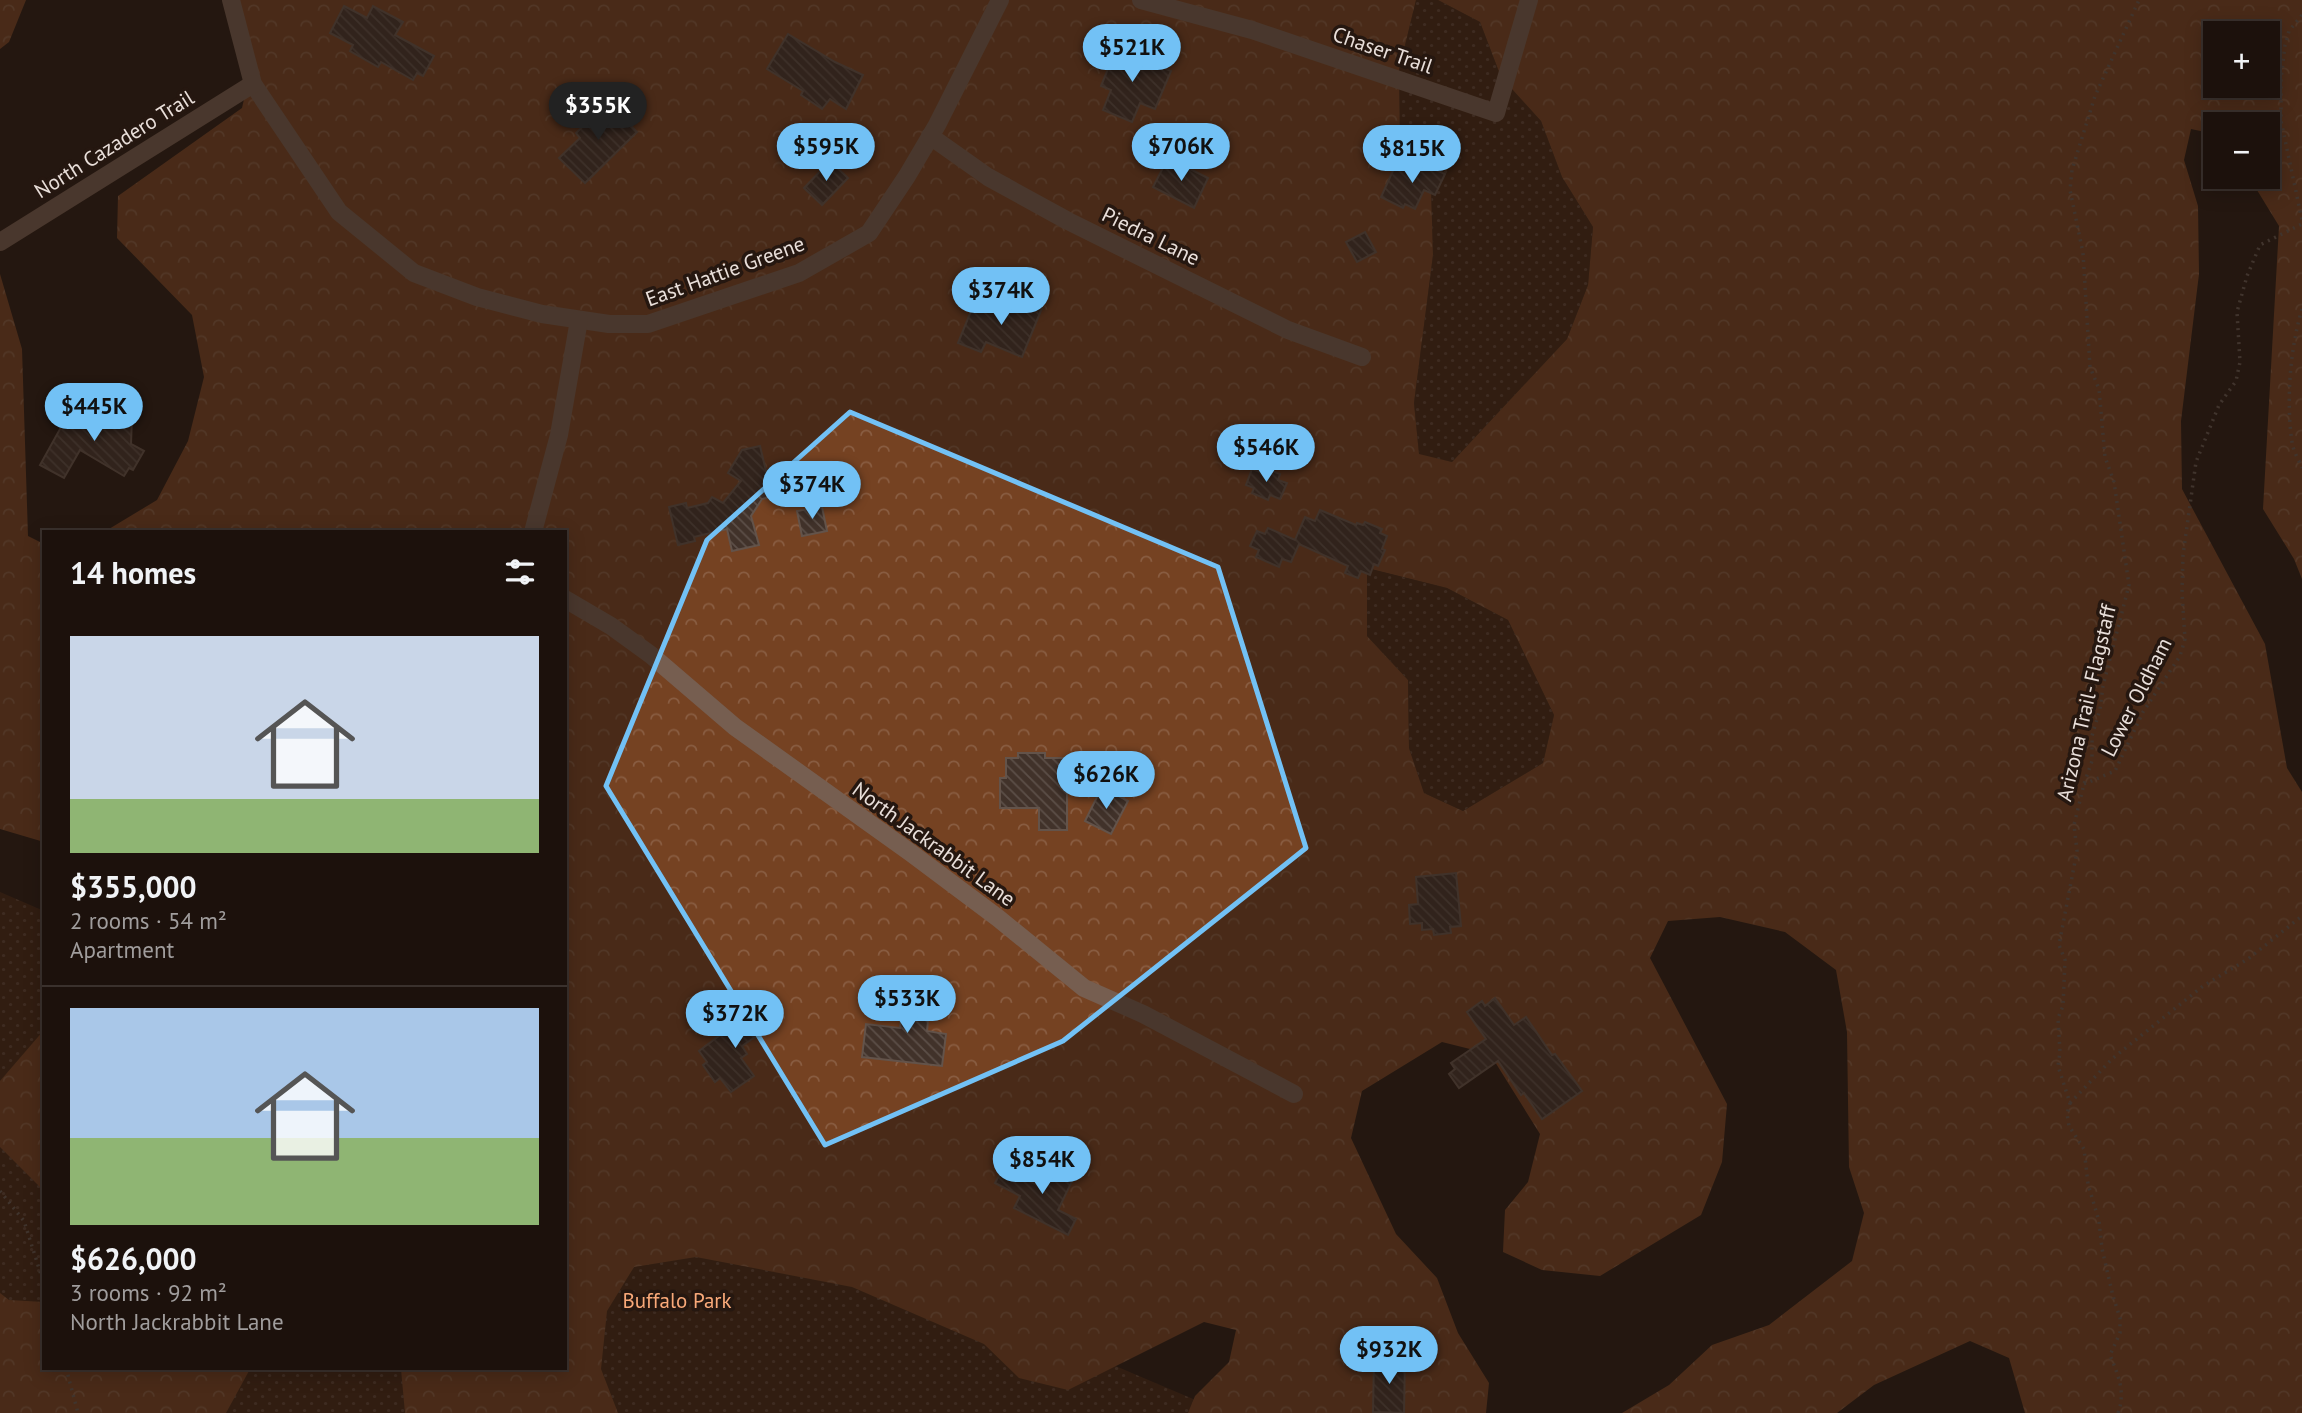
<!DOCTYPE html>
<html lang="en">
<head>
<meta charset="utf-8">
<style>
  :root { --surface:#1c110c; --page:#251a15; --text:#f1f3f6; --muted:#a09d9d; --line:#3a312d; --accent:#72c1f5 }
  body { margin:0; font-family:"PT Sans",sans-serif; background:var(--page); color:var(--text); height:100vh; display:flex; flex-direction:column; font-size:26px; white-space:nowrap }
  * { box-sizing:border-box; margin:0 }
  p { font-size:23px; color:var(--muted) }
  .icon { flex:none; width:38px; height:38px; fill:none; stroke:currentColor; stroke-width:2; stroke-linecap:round; stroke-linejoin:round }
  .map { position:relative; flex:1; overflow:hidden }
  .sheet { position:absolute; left:42px; top:530px; width:525px; height:840px; display:flex; flex-direction:column; background:var(--surface); border-radius:0px; box-shadow:0 4px 18px #0003,0 0 0 2px var(--line) }
  .sheet>* { flex:none }
  .fabs { position:absolute; left:2203px; top:21px; display:grid; gap:14px }
  .fabs a { display:grid; place-items:center; width:77px; height:77px; border-radius:0px; background:var(--surface); box-shadow:0 4px 18px #0003,0 0 0 2px var(--line); font-size:35px }
  .price { position:absolute; translate:-50% -60px; padding:0 16px; border-radius:24px; background:var(--accent); color:#111; font-size:23px; line-height:46px; filter:drop-shadow(0 2px 4px #0008) }
  .price::after { content:''; position:absolute; left:50%; top:42px; width:21px; height:16px; margin-left:-10px; background:inherit; clip-path:polygon(0 0,100% 0,50% 100%) }
  .price.active { background:#222; color:#fff }
  ul { padding:0; list-style:none }
  li { display:grid; align-content:center; gap:14px; height:371px; padding:0 28px }
  li+li { border-top:2px solid var(--line) }
  li span { display:grid; place-items:center; height:217px; border-radius:0px; color:#555 }
  li>.icon { margin-inline-start:auto }
  span .icon { width:126px; height:126px; fill:#fffc; stroke-width:1 }
  li b { font-size:30px }
  h2 { display:flex; justify-content:space-between; align-items:center; height:84px; padding:0 28px; font-size:30px }
  .map>svg:first-child { display:block }
  .green { fill:url(#green-dots) }
  .forest { fill:url(#forest-crowns); fill-rule:evenodd }
  .building { fill:url(#building-back-hatch); stroke:#63534a; stroke-width:2 }
  .lines { fill:none; stroke-linecap:round; stroke-linejoin:round }
  .path { stroke:#635750; stroke-width:3.5; stroke-dasharray:2 5; stroke-linecap:butt }
  .minor { stroke:#765e50; stroke-width:18 }
  .marked { fill:none; stroke:#72c1f5; stroke-width:5; stroke-linejoin:round }
  .labels { text-anchor:middle; dominant-baseline:central; stroke-width:7; stroke-linejoin:round; paint-order:stroke }
  .street-label { font-size:21px; fill:#e9dfda; stroke:#251710 }
  .park-label { font-size:21px; fill:#f9a979; stroke:#251710 }
</style>
</head>
<body>
<div class="map">
<svg width="2302" height="1413" viewBox="0 0 2302 1413">
  <defs>
    <pattern id="green-dots" width="8" height="8" patternUnits="userSpaceOnUse" patternTransform="scale(1.75)"><rect width="8" height="8" fill="#422513"/><path d="M2 2h.1M6 6h.1" fill="none" stroke="#5d4435" stroke-width="1.8" stroke-linecap="round"/></pattern>
    <pattern id="forest-crowns" width="20" height="18" patternUnits="userSpaceOnUse" patternTransform="scale(1.75)"><rect width="20" height="18" fill="#754222"/><path d="M2 6a3 3 0 1 1 6 0M12 15a3 3 0 1 1 6 0" fill="none" stroke="#895d42"/></pattern>
    <pattern id="building-back-hatch" width="6" height="6" patternUnits="userSpaceOnUse" patternTransform="scale(1.75)"><rect width="6" height="6" fill="#41322a"/><path d="M-1 5l2 2M0 0l6 6M5-1l2 2" fill="none" stroke="#5c4f48"/></pattern>
  </defs>
  <rect width="100%" height="100%" fill="#251710"/>
  <g class="green">
    <polygon points="1416,0 1438,0 1480,22 1501,77 1541,121 1562,177 1593,227 1588,285 1567,339 1452,462 1419,455 1414,403 1433,255 1431,187 1400,138 1399,70"/>
    <polygon points="1366,568 1447,588 1508,620 1554,715 1543,763 1463,811 1424,793 1409,748 1408,680 1367,636"/>
    <polygon points="0,892 44,911 44,1368 565,1368 565,1132 1226,1413 0,1413"/>
  </g>
  <g class="forest">
    <polygon points="0,0 26,0 9,42 0,49"/>
    <path d="M225,0h1191l-17,70 1,67 31,50 2,68 -19,148 5,51 33,8 115,-123 21,-54 5,-58 -31,-50 -21,-56 -40,-44 -21,-55 -42,-22h864v579l-8,-20 -31,-50 16,-283 -30,-49h19v-53h-52l-1,10 -24,-5 -7,31 14,46 1,68 -18,147 1,68 83,155 22,124 15,24v621h-277l-16,-55 -39,-17 -96,44 -37,28h-215l47,-28 43,-40 57,-20 83,-64 12,-48 -15,-46 -2,-135 -11,-62 -51,-38 -65,-15 -52,4 -18,37 77,146 -5,58 -21,53 -101,61 -58,-6 -39,-18 2,-42 23,-28 12,-48 -50,-80 -48,-12 -80,49 -11,47 45,96 41,44 21,55 31,50 -3,30h-298l7,-17 34,-34 7,-32 -32,-8 -136,68 -49,-12 -35,-34 -132,-57 -156,-30 -62,10 -27,44 -6,58 17,44h-213l-4,-44 164,-1v-836h-461l53,-32 31,-59 16,-64 -12,-62 -75,-77 1,-42 124,-88 11,-48zM2216,33h52v53h-52zM1367,568l80,20 61,32 46,95 -11,48 -80,48 -39,-18 -15,-45 -1,-68 -41,-44z"/>
    <polygon points="0,274 22,349 28,536 44,544 44,842 0,829"/>
    <polygon points="44,1030 44,1191 0,1147 0,1081"/>
    <polygon points="0,1293 9,1300 44,1302 44,1368 250,1369 226,1413 0,1413"/>
  </g>
  <g class="building">
    <polygon points="344,6 367,18 373,6 403,22 395,35 434,56 423,76 417,73 413,80 381,62 378,67 350,51 353,45 330,33"/>
    <polygon points="788,34 835,62 863,75 846,109 830,99 822,109 801,95 803,91 767,69"/>
    <polygon points="1112,46 1171,71 1155,109 1140,103 1132,122 1103,110 1111,90 1101,86 1110,64 1105,62"/>
    <polygon points="608,102 637,132 585,183 559,158 580,138 576,133"/>
    <polygon points="1168,158 1208,178 1194,208 1153,187"/>
    <polygon points="830,161 848,178 822,205 804,188"/>
    <polygon points="1418,162 1445,174 1435,195 1424,190 1415,209 1405,204 1403,208 1381,197 1396,164 1414,172"/>
    <polygon points="1365,232 1376,252 1357,262 1346,242"/>
    <polygon points="1020,299 1042,308 1022,357 986,342 981,352 958,343 975,301 996,309 998,305 1015,312"/>
    <polygon points="70,411 90,421 95,412 132,417 131,444 144,451 133,470 129,468 124,476 80,450 64,478 40,465"/>
    <polygon points="760,446 766,471 791,465 795,482 787,484 789,492 762,499 751,516 759,545 732,551 727,529 694,537 695,541 678,545 669,507 686,503 687,508 708,503 712,497 723,503 741,481 728,473 742,450"/>
    <polygon points="1262,467 1280,474 1278,480 1287,483 1280,499 1270,495 1268,500 1252,493 1254,488 1246,485 1252,469 1260,472"/>
    <polygon points="822,507 827,531 802,536 797,511"/>
    <polygon points="1320,510 1356,525 1357,523 1363,525 1365,522 1382,529 1380,533 1387,536 1382,549 1385,550 1378,566 1374,564 1370,575 1361,571 1358,578 1345,573 1348,566 1299,544 1291,562 1282,559 1279,567 1256,557 1259,550 1250,546 1257,531 1265,534 1268,528 1295,540 1305,517 1315,521"/>
    <polygon points="1018,753 1045,753 1045,758 1067,758 1067,830 1039,830 1039,808 1000,808 1000,778 1006,778 1006,758 1018,758"/>
    <polygon points="1102,787 1128,801 1111,834 1085,821"/>
    <polygon points="1456,873 1461,926 1450,927 1451,933 1434,935 1433,929 1422,930 1422,923 1410,924 1409,905 1418,904 1416,877"/>
    <polygon points="905,988 931,991 927,1031 946,1034 942,1066 862,1057 866,1024 900,1028"/>
    <polygon points="1495,998 1514,1025 1526,1017 1552,1055 1555,1054 1582,1091 1542,1119 1524,1093 1521,1095 1498,1061 1459,1088 1449,1074 1455,1069 1451,1063 1486,1039 1467,1012 1482,1001 1485,1006"/>
    <polygon points="760,1005 774,1024 742,1046 747,1054 741,1058 754,1076 731,1092 720,1078 715,1082 703,1065 707,1062 699,1051"/>
    <polygon points="1048,1161 1075,1175 1058,1210 1076,1219 1068,1235 1014,1208 1020,1196 995,1183 1003,1168 1037,1185"/>
    <polygon points="1374,1358 1405,1359 1404,1413 1373,1412"/>
  </g>
  <g class="lines">
    <g class="path">
      <polyline points="2302,15 2289,31 2285,45 2281,79 2281,121 2302,220"/>
      <path d="M2302,309c-12,40 -16,92 -10,133 1,9 7,18 10,26"/>
      <polyline points="2084,784 2115,771 2143,712 2180,656 2185,639 2182,592 2183,555 2196,462 2219,405 2236,381 2240,362 2237,312 2247,276 2260,245 2302,224"/>
      <polyline points="2070,1103 2113,1058 2203,986 2248,959 2302,916"/>
      <polyline points="0,1191 24,1221 44,1284"/>
      <polyline points="66,1368 78,1413"/>
      <path d="M2118,1413c8,-21 0,-38 -8,-58l10,-22v-15l-7,-22 -11,-47 -3,-28 -11,-37 -4,-35 -15,-23 -2,-12 3,-11 -12,-37 2,-14 -2,-34 5,-12 2,-46 -6,-15 18,-94 -3,-26 10,-41 8,-23v-25l8,-27 3,-23 26,-101 -15,-103 -9,-25 -6,-68 -9,-22 -7,-114 -13,-63 2,-20 23,-74 44,-96"/>
    </g>
    <g class="minor">
      <polyline points="231,0 253,84 339,212 414,273 477,297 542,314 609,324 648,324 799,273 869,233 907,176 937,125 1000,0"/>
      <polyline points="1141,0 1252,30 1496,113 1529,0"/>
      <polyline points="930,136 988,177 1068,221 1288,330 1362,357"/>
      <polyline points="0,242 253,84"/>
      <polyline points="533,532 559,435 579,320"/>
      <polyline points="565,599 611,626 651,655 735,727 911,853 998,918 1084,988 1143,1014 1294,1094"/>
    </g>
  </g>
  <path d="M0 0H2302V1413H0ZM850,412l368,155 88,281 -243,193 -238,104 -219,-359 101,-246z" fill="#251710" fill-opacity=".55" fill-rule="evenodd"/>
  <path class="marked" d="M850,412l368,155 88,281 -243,193 -238,104 -219,-359 101,-246z"/>
  <g class="labels">
    <g class="street-label">
      <text transform="translate(1383 50) rotate(19)">Chaser Trail</text>
      <text transform="translate(114 144) rotate(-32)">North Cazadero Trail</text>
      <text transform="translate(1151 236) rotate(26)">Piedra Lane</text>
      <text transform="translate(725 271) rotate(-20)">East Hattie Greene</text>
      <text transform="translate(2136 697) rotate(-63)">Lower Oldham</text>
      <text transform="translate(2086 703) rotate(-77)">Arizona Trail- Flagstaff</text>
      <text transform="translate(934 844) rotate(36)">North Jackrabbit Lane</text>
    </g>
    <g class="park-label">
      <text x="677" y="1300">Buffalo Park</text>
    </g>
  </g>
</svg>
<div class="fabs">
<a>+</a>
<a>−</a>
</div>
<b class="price" style="left:1132px;top:84px">$521K</b>
<b class="price active" style="left:598px;top:142px">$355K</b>
<b class="price" style="left:826px;top:183px">$595K</b>
<b class="price" style="left:1181px;top:183px">$706K</b>
<b class="price" style="left:1412px;top:185px">$815K</b>
<b class="price" style="left:1001px;top:327px">$374K</b>
<b class="price" style="left:94px;top:443px">$445K</b>
<b class="price" style="left:1266px;top:484px">$546K</b>
<b class="price" style="left:812px;top:521px">$374K</b>
<b class="price" style="left:1106px;top:811px">$626K</b>
<b class="price" style="left:907px;top:1035px">$533K</b>
<b class="price" style="left:735px;top:1050px">$372K</b>
<b class="price" style="left:1042px;top:1196px">$854K</b>
<b class="price" style="left:1389px;top:1386px">$932K</b>
<section class="sheet">
<h2>14 homes<svg class="icon" aria-label="filters" viewBox="0 0 24 24"><path d="M4 7h16M4 17h16"/><circle cx="9" cy="7" r="2"/><circle cx="15" cy="17" r="2"/></svg></h2>
<ul>
<li><span style="background:linear-gradient(#c9d6e8 75%,#8fb573 0)"><svg class="icon" aria-label="home" viewBox="0 0 24 24"><path d="M3 11l9-7 9 7M6 9v11h12V9"/></svg></span><div><b>$355,000</b><p>2 rooms · 54 m²</p><p>Apartment</p></div></li>
<li><span style="background:linear-gradient(#a9c7e8 60%,#8fb573 0)"><svg class="icon" aria-label="home" viewBox="0 0 24 24"><path d="M3 11l9-7 9 7M6 9v11h12V9"/></svg></span><div><b>$626,000</b><p>3 rooms · 92 m²</p><p>North Jackrabbit Lane</p></div></li>
</ul>
</section>
</div>
</body>
</html>
